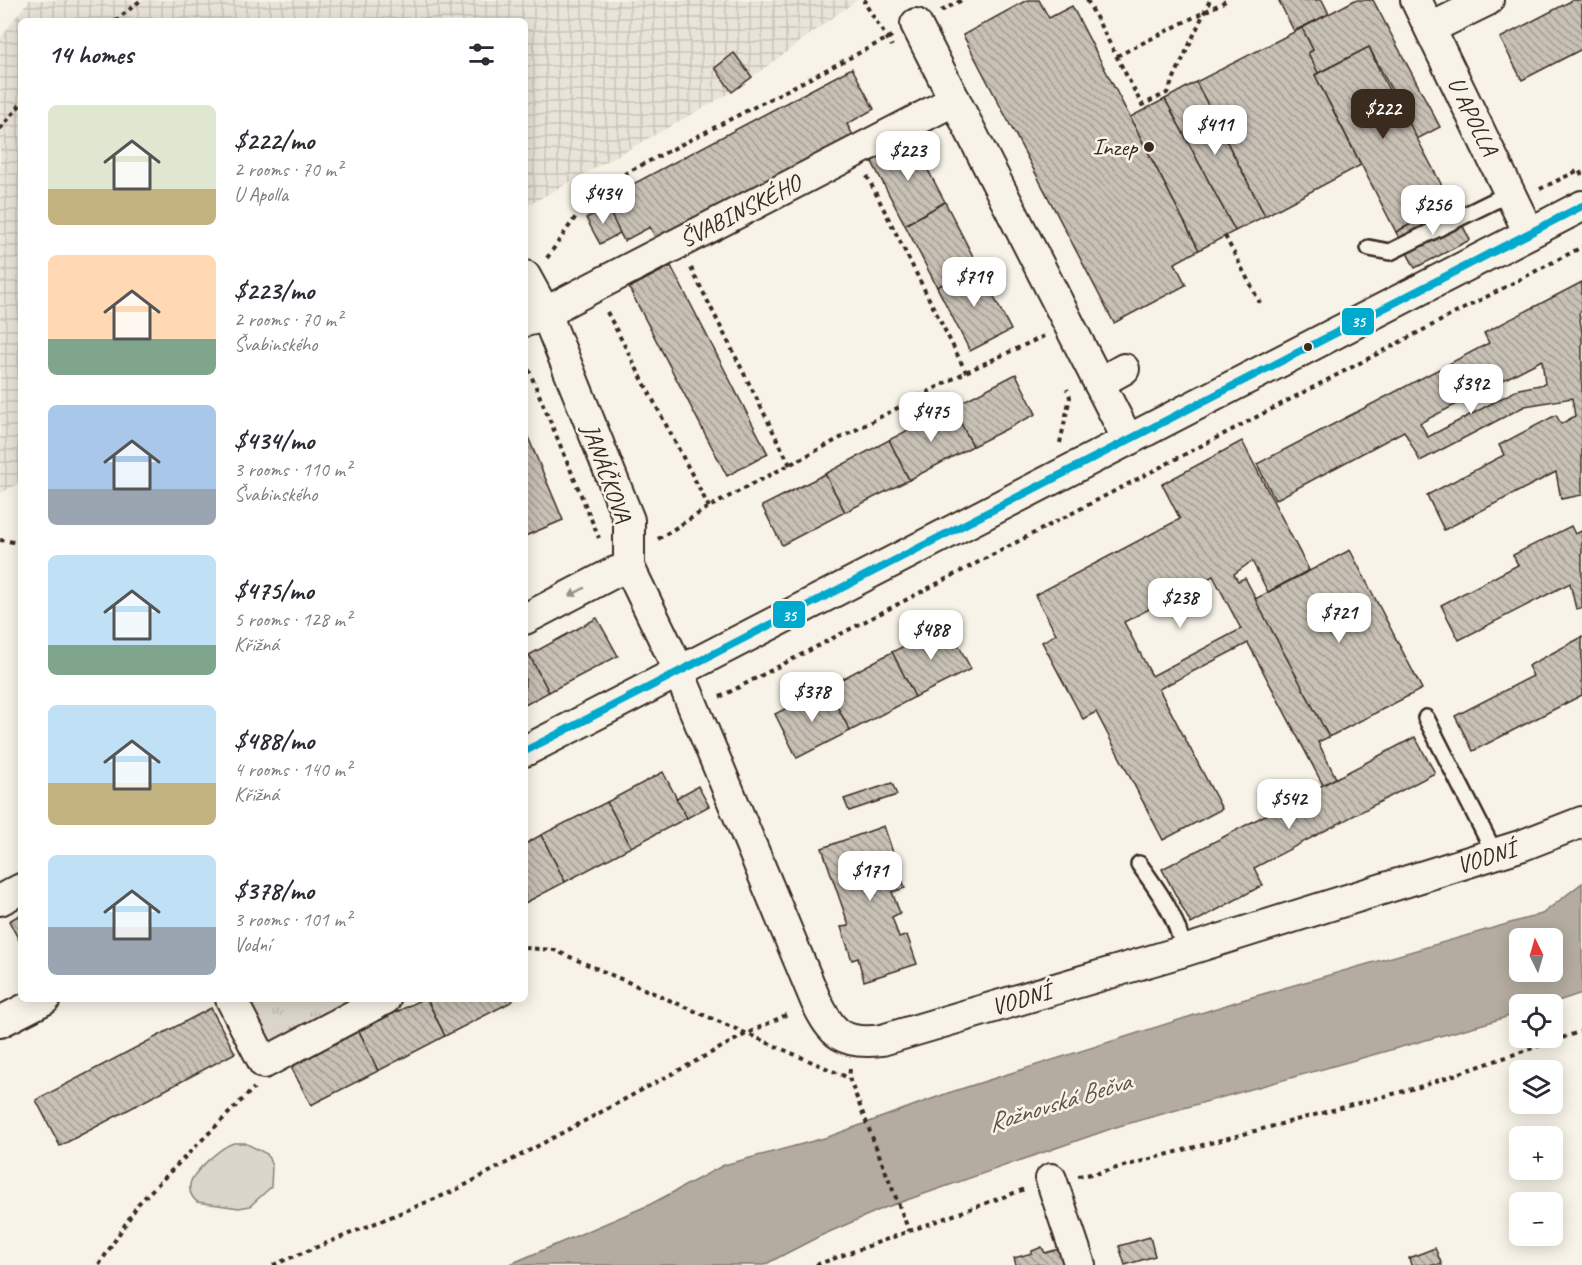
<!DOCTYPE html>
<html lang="en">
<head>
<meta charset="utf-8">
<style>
  :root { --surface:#fff; --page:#f7f7f7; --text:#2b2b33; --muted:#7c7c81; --accent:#3b2a1e }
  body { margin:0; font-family:Caveat,sans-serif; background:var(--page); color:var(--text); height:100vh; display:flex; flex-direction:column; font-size:22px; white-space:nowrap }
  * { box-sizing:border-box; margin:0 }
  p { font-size:20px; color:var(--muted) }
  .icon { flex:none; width:33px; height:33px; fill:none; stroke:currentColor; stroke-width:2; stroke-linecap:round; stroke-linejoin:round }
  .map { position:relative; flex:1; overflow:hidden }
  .drawer { position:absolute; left:18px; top:18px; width:510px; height:984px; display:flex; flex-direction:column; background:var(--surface); border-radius:9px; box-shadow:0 3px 15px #0003 }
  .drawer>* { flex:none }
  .needle { width:39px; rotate:355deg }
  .fabs { position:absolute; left:1509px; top:928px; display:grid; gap:12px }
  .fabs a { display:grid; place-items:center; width:54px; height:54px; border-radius:9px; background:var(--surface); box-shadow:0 3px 15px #0003; font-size:30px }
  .price { position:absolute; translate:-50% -51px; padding:0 14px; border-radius:12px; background:#fff; color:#222; font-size:20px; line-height:39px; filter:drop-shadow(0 2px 3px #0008) }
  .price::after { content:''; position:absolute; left:50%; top:36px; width:18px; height:14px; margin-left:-9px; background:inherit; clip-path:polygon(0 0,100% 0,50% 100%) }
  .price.current { background:var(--accent); color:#fff }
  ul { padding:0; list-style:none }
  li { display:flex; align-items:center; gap:18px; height:150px; padding:0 30px }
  li span { display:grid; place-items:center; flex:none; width:168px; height:120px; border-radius:9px; color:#555 }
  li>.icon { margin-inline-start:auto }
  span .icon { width:72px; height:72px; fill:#fffc; stroke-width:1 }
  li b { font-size:26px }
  h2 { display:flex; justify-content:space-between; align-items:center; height:72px; padding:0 30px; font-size:26px }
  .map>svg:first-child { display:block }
  .industrial { fill:url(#industrial-grid) }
  .grass { fill:url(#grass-tufts); stroke:#8b8074; stroke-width:1.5 }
  .pitch { fill:#dbd6cb; stroke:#8b8074; stroke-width:1.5 }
  .water { fill:#b4aca0; stroke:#84786c; stroke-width:1.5; fill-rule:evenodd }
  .building { fill:url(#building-back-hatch); stroke:#3b2a1e; stroke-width:1.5; fill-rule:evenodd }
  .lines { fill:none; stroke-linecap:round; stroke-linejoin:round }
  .service-casing { stroke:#3b2a1e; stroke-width:20 }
  .minor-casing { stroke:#3b2a1e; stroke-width:34 }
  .path { stroke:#3b2a1e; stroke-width:4; stroke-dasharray:4.5 4.5; stroke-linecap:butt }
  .service { stroke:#f7f3e8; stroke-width:15 }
  .minor { stroke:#f7f3e8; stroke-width:30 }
  .bus-1-casing { stroke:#f7f3e8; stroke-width:12 }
  .bus-1 { stroke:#00a9ce; stroke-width:8 }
  .oneway { fill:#998e83 }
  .poi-dot { fill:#3b2a1e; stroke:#f7f3e8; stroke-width:2 }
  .labels { text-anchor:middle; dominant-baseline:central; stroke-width:5; stroke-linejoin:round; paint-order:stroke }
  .street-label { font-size:24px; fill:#3b2a1e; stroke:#f7f3e8 }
  .poi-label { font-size:24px; fill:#3b2a1e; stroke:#f7f3e8; text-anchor:end }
  .water-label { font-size:26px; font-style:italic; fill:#5f5145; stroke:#f7f3e8 }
  .line-badge { stroke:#f7f3e8; stroke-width:2 }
  .badge-label { font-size:16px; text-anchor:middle; font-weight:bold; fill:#fff }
</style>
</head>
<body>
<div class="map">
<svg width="1582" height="1265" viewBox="0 0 1582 1265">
  <defs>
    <pattern id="industrial-grid" width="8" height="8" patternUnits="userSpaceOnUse" patternTransform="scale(1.5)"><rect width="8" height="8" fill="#e9e4d9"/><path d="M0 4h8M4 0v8" fill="none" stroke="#c9c4ba"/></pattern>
    <pattern id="grass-tufts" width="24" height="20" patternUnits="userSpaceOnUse" patternTransform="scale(1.5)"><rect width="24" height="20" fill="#dbd6cb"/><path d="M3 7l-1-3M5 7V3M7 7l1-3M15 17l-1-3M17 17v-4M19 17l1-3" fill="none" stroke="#bdb8ae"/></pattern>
    <pattern id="building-back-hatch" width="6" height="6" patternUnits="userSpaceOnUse" patternTransform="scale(1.5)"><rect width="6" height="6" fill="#c8c1b6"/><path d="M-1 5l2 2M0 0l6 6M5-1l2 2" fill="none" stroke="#a49d93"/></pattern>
  </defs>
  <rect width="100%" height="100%" fill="#f7f3e8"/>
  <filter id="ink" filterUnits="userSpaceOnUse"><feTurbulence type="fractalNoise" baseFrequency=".0167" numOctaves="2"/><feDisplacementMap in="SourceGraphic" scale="12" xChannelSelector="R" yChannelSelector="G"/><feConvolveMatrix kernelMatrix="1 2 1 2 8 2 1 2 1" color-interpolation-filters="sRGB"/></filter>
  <g filter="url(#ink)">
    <polygon class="industrial" points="29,0 857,0 732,92 525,207 525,21 21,21 21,482 0,494 0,38"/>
    <polygon class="grass" points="239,999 370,999 268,1053"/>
    <path class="pitch" d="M234,1143h11l22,11 5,12 -1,21 -21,19 -11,2 -42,-6c-5,-5 -8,-9 -7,-17 1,-12 32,-39 44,-42z"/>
    <path class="water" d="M1582,883v110l-36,12h-26l-1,8 -29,9 -374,105 -232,81 -64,28 -56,29h-256l141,-60 75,-40 104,-28 120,-44 294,-93 300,-86zM1520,939h32v33h-32z"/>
    <g class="building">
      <polygon points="1027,0 1039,0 1049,18 1072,6 1199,250 1175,263 1186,285 1114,323 963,35"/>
      <polygon points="1281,0 1322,0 1329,14 1294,31 1279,1"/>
      <polygon points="1355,0 1373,0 1440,127 1417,139 1369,47 1318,73 1308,53 1313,50 1302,28"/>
      <polygon points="1573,0 1582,0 1582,49 1522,80 1500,38"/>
      <polygon points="1302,28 1313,50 1308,53 1318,73 1315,75 1361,165 1265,216 1196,82"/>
      <polygon points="1369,47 1380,72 1390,92 1392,91 1451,203 1396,232 1315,75"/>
      <polygon points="734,53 752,77 732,92 715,68"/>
      <polygon points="852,68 874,109 847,124 855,139 658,243 650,227 624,241 603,200"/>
      <polygon points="1196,82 1265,216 1235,231 1165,99"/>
      <polygon points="1165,99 1235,231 1199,250 1130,117"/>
      <polygon points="912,140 945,202 905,225 871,160"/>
      <polygon points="945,202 978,266 937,287 905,225"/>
      <polygon points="1451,203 1470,240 1415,268 1396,232"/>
      <polygon points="607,207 620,233 600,244 586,218"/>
      <polygon points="671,266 768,454 727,476 629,288"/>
      <polygon points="978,266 1011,330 970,351 937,287"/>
      <path d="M1582,282v29l-3,2 3,19v163l-21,4 -5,-27 -112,58 -17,-35 77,-40 -5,-10 57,-30 5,9 14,-8 -3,-18 -47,8 -105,55 -16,-30 -129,69 -18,-36 232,-121 -5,-10zM1542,360l3,24 -26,5 -91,48 -8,-14z"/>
      <polygon points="1016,374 1036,414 973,446 952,407"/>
      <polygon points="952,407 973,446 909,480 889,440"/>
      <polygon points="525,430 563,520 525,536"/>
      <polygon points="889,440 909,480 845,512 825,474"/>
      <path d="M1242,441l67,129 -41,22 -16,-31 -18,13 4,7 7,-3 84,159 -11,5 18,36 -13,7 -75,-142 -89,46 63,120 -59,31 -67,-128 -13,7 -41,-77 14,-8 -21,-39 145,-76 -18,-35zM1213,576l28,53 -89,47 -28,-54z"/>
      <polygon points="825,474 845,512 782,545 762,506"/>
      <polygon points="1571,526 1575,534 1582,531 1582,608 1576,609 1570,583 1459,640 1441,605 1518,565 1513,555"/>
      <polygon points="1350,550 1422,689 1329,737 1255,599"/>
      <polygon points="597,618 618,656 549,692 529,655"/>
      <polygon points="947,624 971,669 915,697 892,652"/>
      <polygon points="1582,637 1582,695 1473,751 1455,716 1533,676 1528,666"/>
      <polygon points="892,652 915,697 850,731 827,687"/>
      <polygon points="529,655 549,692 525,705 525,656"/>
      <polygon points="827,687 850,731 797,758 775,714"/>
      <polygon points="1415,737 1435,773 1254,868 1263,885 1191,924 1162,869"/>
      <polygon points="663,772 687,818 631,847 607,802"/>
      <polygon points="892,783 897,795 849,811 844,799"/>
      <polygon points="698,786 709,806 687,818 676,798"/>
      <polygon points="607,802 631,847 565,882 541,835"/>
      <polygon points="884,826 905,888 892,892 900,913 892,917 899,938 907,935 917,964 864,981 858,958 852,960 841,927 849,926 822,848"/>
      <polygon points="541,835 565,882 525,903 525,844"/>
      <polygon points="21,914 21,944 9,921"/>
      <polygon points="422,999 427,999 445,1036 378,1071 359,1031"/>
      <polygon points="427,999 512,999 513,1001 445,1036"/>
      <polygon points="211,1008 235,1053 60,1146 36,1100"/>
      <polygon points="359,1031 378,1071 311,1105 291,1067"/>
      <polygon points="1150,1237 1155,1256 1125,1265 1119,1246"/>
      <polygon points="1042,1247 1045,1253 1059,1249 1064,1265 1016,1265 1014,1258 1032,1253 1032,1251"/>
      <polygon points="1435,1248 1442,1265 1411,1265 1409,1258"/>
    </g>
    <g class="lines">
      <defs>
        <g id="service">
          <polyline points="1369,248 1390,252 1510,193"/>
          <polyline points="1426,718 1495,854"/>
          <path d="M1139,864c21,29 37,51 45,87"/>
        </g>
        <g id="minor">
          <polyline points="1416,0 1529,233"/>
          <polyline points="916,24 1128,440"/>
          <polyline points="1431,28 1488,0"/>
          <path d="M525,276l22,40 82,204v47l44,91 143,343c16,34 28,44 66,39l302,-89 339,-106 59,-23"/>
          <polyline points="525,321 547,316 561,304 955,100"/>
          <polyline points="1099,383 1124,369"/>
          <polyline points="525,619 613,573 629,567"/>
          <polyline points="525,751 1582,206"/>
          <polyline points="0,900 21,889"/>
          <polyline points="231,999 264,1063 385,999"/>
          <polyline points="0,1022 45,999"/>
          <polyline points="1051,1179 1080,1265"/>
        </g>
      </defs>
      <use href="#service" class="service-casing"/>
      <use href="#minor" class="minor-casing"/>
      <g class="path">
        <polyline points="867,0 864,2 892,46"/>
        <polyline points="1087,0 1142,105 1167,93 1210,0"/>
        <polyline points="941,11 962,0"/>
        <polyline points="115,21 141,0"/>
        <polyline points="1117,56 1228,0"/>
        <polyline points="0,129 21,104"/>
        <polyline points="867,176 966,372"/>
        <polyline points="1540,189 1579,170 1582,176"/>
        <polyline points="1225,236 1260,303"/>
        <polyline points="547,258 595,189 892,36"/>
        <polyline points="691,268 790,465"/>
        <polyline points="607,312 709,507"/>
        <polyline points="525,361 599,538"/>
        <polyline points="1060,443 1070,397 1067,389"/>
        <polyline points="658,539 709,507 966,372 1044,336"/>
        <polyline points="0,540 21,543"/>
        <polyline points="720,697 1582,247"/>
        <polyline points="525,948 554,950 849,1078"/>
        <polyline points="850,1069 849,1078 909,1231"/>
        <polyline points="1078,1176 1098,1173 1419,1087 1582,1031"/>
        <polyline points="99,1265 139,1203 254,1088"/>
        <polyline points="273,1265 454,1191 748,1033 790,1013"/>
        <polyline points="816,1265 1025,1189"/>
      </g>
      <use href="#service" class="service"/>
      <use href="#minor" class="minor"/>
      <defs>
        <polyline id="bus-1" points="525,751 1582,206"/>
      </defs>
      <use href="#bus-1" class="bus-1-casing"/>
      <use href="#bus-1" class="bus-1"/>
    </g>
    <defs><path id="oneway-solid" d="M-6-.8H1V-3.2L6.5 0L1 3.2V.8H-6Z" transform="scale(1.5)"/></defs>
    <use class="oneway" href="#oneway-solid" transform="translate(577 592) rotate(152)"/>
  </g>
  <g class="poi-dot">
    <circle cx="1149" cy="147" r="6"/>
    <circle cx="1308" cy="347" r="5"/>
  </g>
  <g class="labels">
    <g class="street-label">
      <text transform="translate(1473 116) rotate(64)">U APOLLA</text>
      <text transform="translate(740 211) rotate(-27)">ŠVABINSKÉHO</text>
      <text transform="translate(607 473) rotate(70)">JANÁČKOVA</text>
      <text transform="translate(1486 857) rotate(-17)">VODNÍ</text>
      <text transform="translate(1021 999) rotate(-16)">VODNÍ</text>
    </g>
    <g class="poi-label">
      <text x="1137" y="147">Inzep</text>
    </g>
    <g class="water-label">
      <text transform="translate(1059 1102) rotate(-17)">Rožnovská Bečva</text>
    </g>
  </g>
  <g class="line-badge">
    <rect x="1341" y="307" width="34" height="29" rx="6" fill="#00a9ce"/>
    <rect x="772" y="600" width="34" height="29" rx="6" fill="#00a9ce"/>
  </g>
  <g class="badge-label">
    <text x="1358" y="327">35</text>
    <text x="789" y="621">35</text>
  </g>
</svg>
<div class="fabs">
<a><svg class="needle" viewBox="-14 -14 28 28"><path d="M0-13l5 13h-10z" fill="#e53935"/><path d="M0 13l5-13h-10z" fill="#7c7c81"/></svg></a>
<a><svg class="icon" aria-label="locate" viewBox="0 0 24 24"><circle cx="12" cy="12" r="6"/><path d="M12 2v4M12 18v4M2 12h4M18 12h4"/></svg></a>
<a><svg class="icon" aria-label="layers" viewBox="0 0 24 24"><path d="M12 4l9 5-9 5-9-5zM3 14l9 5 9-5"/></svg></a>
<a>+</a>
<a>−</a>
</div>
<b class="price current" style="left:1383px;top:140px">$222</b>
<b class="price" style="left:1215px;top:156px">$411</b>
<b class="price" style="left:908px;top:182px">$223</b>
<b class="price" style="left:603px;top:225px">$434</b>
<b class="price" style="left:1433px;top:236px">$256</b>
<b class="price" style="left:974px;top:308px">$719</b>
<b class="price" style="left:1471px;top:415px">$392</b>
<b class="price" style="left:931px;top:443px">$475</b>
<b class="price" style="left:1180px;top:629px">$238</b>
<b class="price" style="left:1339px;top:644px">$721</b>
<b class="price" style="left:931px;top:661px">$488</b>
<b class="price" style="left:812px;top:723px">$378</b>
<b class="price" style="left:1289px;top:830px">$542</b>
<b class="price" style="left:870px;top:902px">$171</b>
<section class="drawer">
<h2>14 homes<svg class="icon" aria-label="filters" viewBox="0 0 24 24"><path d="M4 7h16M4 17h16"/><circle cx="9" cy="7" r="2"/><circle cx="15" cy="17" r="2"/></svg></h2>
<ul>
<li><span style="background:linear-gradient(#dfe7d0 70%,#c2b280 0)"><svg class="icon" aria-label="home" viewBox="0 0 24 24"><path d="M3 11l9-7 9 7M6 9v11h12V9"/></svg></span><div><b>$222/mo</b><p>2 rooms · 70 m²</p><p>U Apolla</p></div></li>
<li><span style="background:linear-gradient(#ffd9b3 70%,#7fa58c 0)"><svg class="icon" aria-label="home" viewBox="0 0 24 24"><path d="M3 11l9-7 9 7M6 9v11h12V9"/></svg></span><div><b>$223/mo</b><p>2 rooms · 70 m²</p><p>Švabinského</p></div></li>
<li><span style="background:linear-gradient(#a9c7e8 70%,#9aa5b1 0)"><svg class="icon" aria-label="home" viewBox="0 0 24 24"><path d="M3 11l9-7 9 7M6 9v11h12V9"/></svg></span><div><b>$434/mo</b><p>3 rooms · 110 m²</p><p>Švabinského</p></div></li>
<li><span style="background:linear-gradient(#bfe0f5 75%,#7fa58c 0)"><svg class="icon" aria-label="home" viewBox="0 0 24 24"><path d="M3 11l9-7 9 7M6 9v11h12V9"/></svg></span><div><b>$475/mo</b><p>5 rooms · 128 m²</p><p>Křižná</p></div></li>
<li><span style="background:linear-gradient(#bfe0f5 65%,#c2b280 0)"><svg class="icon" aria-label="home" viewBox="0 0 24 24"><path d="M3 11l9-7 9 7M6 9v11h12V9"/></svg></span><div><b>$488/mo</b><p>4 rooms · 140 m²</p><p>Křižná</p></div></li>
<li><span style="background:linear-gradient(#bfe0f5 60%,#9aa5b1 0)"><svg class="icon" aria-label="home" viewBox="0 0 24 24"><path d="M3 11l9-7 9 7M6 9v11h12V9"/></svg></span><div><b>$378/mo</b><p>3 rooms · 101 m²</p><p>Vodní</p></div></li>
</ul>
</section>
</div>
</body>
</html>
